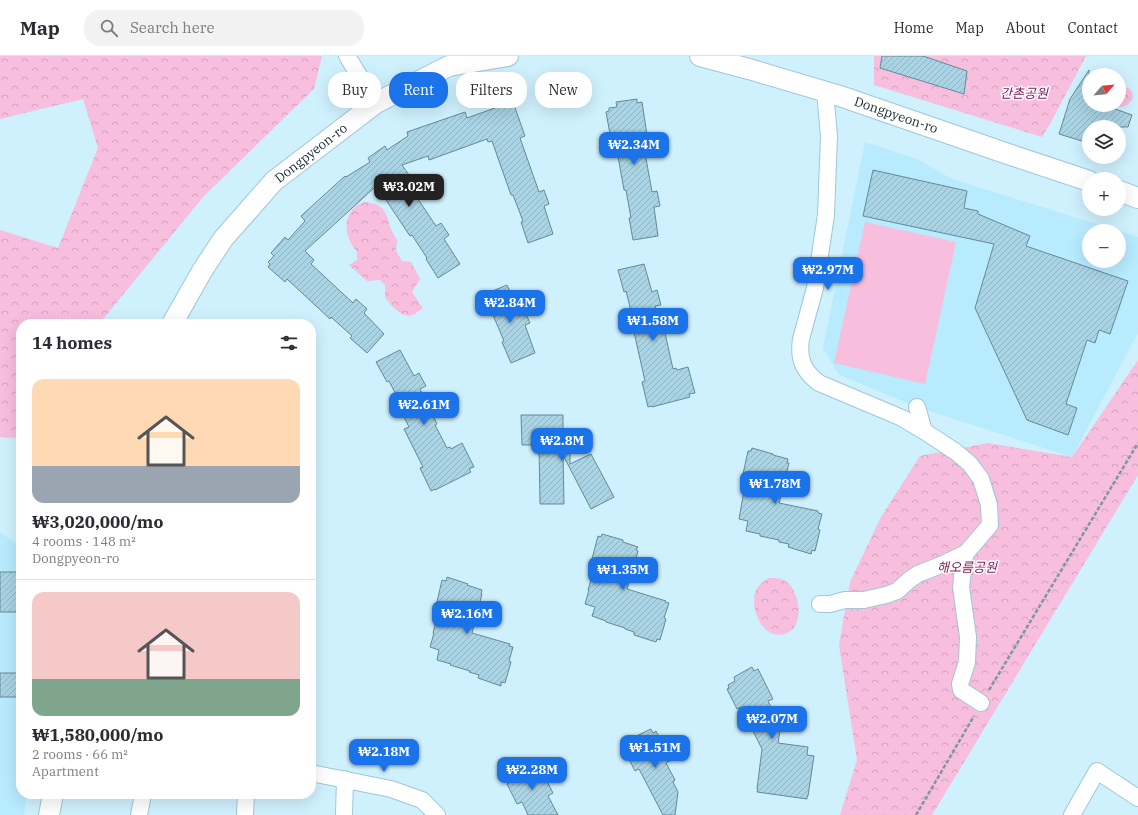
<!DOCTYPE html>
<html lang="en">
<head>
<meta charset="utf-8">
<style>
  :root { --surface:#fff; --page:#f2f2f3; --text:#2b2b33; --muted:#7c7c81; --line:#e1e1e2; --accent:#1a73e8 }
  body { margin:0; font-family:"IBM Plex Serif","Noto Sans KR",serif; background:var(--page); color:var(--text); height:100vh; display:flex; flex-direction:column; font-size:15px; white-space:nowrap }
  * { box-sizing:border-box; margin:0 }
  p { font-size:13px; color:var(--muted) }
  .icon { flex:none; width:22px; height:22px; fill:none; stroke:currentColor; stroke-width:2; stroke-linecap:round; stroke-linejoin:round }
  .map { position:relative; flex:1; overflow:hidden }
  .side { position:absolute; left:16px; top:263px; width:300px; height:480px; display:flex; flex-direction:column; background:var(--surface); border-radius:16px; box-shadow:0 4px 16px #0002 }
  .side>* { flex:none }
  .guide { position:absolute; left:328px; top:16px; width:380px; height:36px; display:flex; gap:8px }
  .needle { width:26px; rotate:63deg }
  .buttons { position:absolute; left:1082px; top:12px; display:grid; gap:8px }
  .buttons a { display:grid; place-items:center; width:44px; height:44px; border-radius:50%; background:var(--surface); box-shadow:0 4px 16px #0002; font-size:20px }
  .price { position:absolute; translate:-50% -34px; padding:0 9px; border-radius:8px; background:var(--accent); color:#fff; font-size:13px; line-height:26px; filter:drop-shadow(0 1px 2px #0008) }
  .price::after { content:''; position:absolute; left:50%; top:24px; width:12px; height:9px; margin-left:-6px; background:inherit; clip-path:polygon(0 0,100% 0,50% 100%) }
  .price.current { background:#222; color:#fff }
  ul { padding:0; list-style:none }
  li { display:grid; align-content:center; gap:8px; height:212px; padding:0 16px }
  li+li { border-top:1px solid var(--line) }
  li span { display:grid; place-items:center; height:124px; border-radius:12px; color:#555 }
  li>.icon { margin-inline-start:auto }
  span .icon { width:72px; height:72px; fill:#fffc; stroke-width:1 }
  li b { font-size:17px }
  h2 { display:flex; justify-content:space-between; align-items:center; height:48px; padding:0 16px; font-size:17px }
  .tag { padding:0 14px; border-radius:16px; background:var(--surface); box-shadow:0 4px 16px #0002; font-size:14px; line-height:36px }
  .tag.current { background:var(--accent); color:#fff }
  header { display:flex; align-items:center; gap:24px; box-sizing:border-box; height:56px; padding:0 20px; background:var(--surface); border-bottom:1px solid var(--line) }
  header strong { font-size:19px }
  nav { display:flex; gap:22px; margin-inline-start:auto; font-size:14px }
  .search { width:280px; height:36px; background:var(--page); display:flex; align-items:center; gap:10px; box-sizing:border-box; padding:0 14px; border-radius:16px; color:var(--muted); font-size:15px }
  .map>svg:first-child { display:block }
  .built { fill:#b8ebfe; fill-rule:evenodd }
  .forest { fill:url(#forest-crowns) }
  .garden { fill:#f7bedd }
  .building { fill:url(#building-hatch); stroke:#648a99 }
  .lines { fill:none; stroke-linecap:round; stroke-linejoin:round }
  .minor-casing { stroke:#9fc7d7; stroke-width:18 }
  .tertiary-casing { stroke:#9fc7d7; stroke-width:22 }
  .path { stroke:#7e97a1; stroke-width:2.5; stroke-dasharray:4 2; stroke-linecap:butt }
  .minor { stroke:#fff; stroke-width:16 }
  .tertiary { stroke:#fff; stroke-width:20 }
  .labels { text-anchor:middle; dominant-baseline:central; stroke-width:3; stroke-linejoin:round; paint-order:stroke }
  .park-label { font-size:13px; font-style:italic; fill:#811c5f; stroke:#fff }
  .street-label { font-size:13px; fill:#19292f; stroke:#fff }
</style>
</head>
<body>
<header>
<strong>Map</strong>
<div class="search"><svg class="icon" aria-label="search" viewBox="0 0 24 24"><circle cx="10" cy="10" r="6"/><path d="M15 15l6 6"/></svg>Search here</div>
<nav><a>Home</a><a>Map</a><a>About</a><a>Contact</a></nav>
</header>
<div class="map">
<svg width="1138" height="759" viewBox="0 0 1138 759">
  <defs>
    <pattern id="forest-crowns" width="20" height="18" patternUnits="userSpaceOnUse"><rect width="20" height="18" fill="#f7bedd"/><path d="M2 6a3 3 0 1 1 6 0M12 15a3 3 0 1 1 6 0" fill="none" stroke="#d3a3be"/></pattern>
    <pattern id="building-hatch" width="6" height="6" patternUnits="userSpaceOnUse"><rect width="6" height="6" fill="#aad3e3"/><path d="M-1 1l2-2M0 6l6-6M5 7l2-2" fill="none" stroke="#92b5c3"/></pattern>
  </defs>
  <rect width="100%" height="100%" fill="#cff0fd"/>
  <g class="built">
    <path d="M865,86l52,17 35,20 186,58v96l-66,124 -155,-50 -78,-32 -16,-27zM1089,175h30v30h-30z"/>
    <polygon points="0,476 21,491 21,738 27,738 24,759 0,759"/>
  </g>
  <g class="forest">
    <polygon points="0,0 322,0 314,33 204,140 99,268 21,268 21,382 0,381 0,174 58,192 98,92 83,43 0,63"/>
    <polygon points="874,0 1086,0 1050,68 1042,81 874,29"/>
    <polygon points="1125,31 1129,32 1132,36 1133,42 1128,49 1121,51 1116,49 1119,49 1119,33"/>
    <path d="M364,146c20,1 22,10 27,27 1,4 4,7 6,11 1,3 -1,6 -1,9 0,4 4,8 6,12l9,1 9,17 -8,13 11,16c-4,3 -8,6 -11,7 -10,4 -21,-11 -27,-17v-13l-5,-5 -13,1 -18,-16 8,-5v-8c-14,-16 -16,-41 7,-50z"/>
    <polygon points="1138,304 1138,419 932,759 840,759 857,704 839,589 850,526 881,461 920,400 988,387 1072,401"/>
    <path d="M769,522c6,0 13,0 18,4 14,12 18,47 -3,52 -22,6 -35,-27 -28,-44 3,-6 8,-9 13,-12z"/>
  </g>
  <polygon class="garden" points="865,166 956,186 925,328 834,307"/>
  <g class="building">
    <polygon points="882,0 923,0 967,15 964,38 880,12"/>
    <polygon points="1089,14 1089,49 1104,49 1132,59 1128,71 1089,71 1089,85 1086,84 1085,86 1059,78 1070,43"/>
    <polygon points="637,43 637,47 642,46 647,79 642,80 652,136 657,135 660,150 654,151 658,180 633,184 629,162 631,162 626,134 624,134 614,78 610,78 606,56 609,55 609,52 617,51 616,46"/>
    <polygon points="509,47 510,50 514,49 525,80 520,82 539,136 544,134 549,148 544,150 553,178 528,187 521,166 523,165 513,139 511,139 492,85 488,86 487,83 429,104 428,100 402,109 409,119 404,122 436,170 441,167 449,179 444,183 460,208 438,222 426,203 427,202 412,179 410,180 378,132 375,134 374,132 305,195 314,204 311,208 353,247 356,243 367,253 364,257 384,278 367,297 350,282 352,280 331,261 330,263 287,223 285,226 268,211 270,208 268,206 274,200 271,197 285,181 288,184 305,165 301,160 345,120 346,121 370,106 368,102 385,90 387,94 408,80 407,76 465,56 467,62"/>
    <polygon points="873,114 967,135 964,152 978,155 978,158 1030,180 1026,190 1128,225 1110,278 1099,274 1095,287 1087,284 1066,348 1077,352 1068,379 1027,364 975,252 994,188 863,160"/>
    <polygon points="644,208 652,236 657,234 661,249 655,250 661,278 665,277 673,313 676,312 677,314 688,311 695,337 689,338 690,341 652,351 651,350 648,351 642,326 645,325 631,263 633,263 626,235 624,236 618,214"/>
    <polygon points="507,229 519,256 524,254 530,267 525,269 535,297 511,307 502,286 504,285 493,259 491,260 483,239"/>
    <polygon points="400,294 414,320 419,317 426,330 420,333 437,368 435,369 447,392 450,391 451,393 462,387 474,411 469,413 471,416 435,434 435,433 431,435 420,412 423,411 404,373 409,371 399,351 402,350 389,325 387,326 376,306"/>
    <polygon points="521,359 563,359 563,373 570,373 570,408 591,398 614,441 591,453 563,399 564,448 540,448 539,389 522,389"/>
    <polygon points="752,392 773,398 773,399 788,403 787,407 789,407 779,447 818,455 818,457 822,458 818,473 820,474 815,495 812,494 811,498 788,491 789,488 779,486 779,484 760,480 760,478 746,475 748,465 739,463 745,429 744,428 746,418 743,418 748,395 751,395"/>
    <polygon points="602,478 623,484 623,486 638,491 636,494 638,495 627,533 666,545 665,546 669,547 664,562 666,563 660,584 657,583 656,586 634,579 634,576 625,573 625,572 606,566 606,565 592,560 595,551 585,548 589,534 588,534 594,514 592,514 595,504 592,503 598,480 601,481"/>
    <rect x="0" y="516" width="21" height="40"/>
    <polygon points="447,521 468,528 467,529 482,534 481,538 482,538 472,577 510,588 509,590 513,591 509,605 511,606 505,627 501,626 501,630 478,622 479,619 469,616 470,615 450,609 451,608 437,604 439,594 430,591 434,577 433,577 438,558 437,557 440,548 437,546 442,524 446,525"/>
    <polygon points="752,611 754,615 758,613 773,643 768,645 777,663 775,664 780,674 778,687 808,691 807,699 814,700 808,740 807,740 807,743 757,736 758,733 757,733 762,693 741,651 737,653 727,633 729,632 728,629 735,625 734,621"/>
    <polygon points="0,617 18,617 17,641 0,641"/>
    <polygon points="651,673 653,677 656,675 671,704 666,707 675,724 673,726 678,736 675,759 663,759 639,713 635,715 625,695 628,693 626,690 634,686 632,682"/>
    <polygon points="533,707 534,710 538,708 553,737 548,740 558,759 528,759 522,746 517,748 507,728 510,726 508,723 516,720 514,716"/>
  </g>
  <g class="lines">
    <defs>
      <g id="minor">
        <polyline points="347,0 376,47"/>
        <path d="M825,36l4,44 -3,79 -11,73 -14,51c-3,20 2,32 18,44l83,35 22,13"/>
        <polyline points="917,351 924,375 956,396 970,408 981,423 989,449 990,469 966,497 964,505 961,531 968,581 967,606 960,628 961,634 981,647"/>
        <polyline points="820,548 830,548 845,544 864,544 886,539 897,535 909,524 918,518 943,508 966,497"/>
        <polyline points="311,717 391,733 422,744 437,759"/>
        <polyline points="139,759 143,738"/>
        <polyline points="245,759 246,738"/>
        <polyline points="344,759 345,723"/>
        <polyline points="1072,759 1097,715 1138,742"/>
      </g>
      <g id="tertiary">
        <polyline points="700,0 749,13 840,40 1008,98 1089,125"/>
        <polyline points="1119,135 1138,142"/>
        <polyline points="172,268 202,215 223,183 274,125 376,47 449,10 508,0"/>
        <polyline points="49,759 53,738"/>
      </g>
    </defs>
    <use href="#minor" class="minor-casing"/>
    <use href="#tertiary" class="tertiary-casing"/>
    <g class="path">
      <polyline points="989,634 1138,387"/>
      <polyline points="916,759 974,660"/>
    </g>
    <use href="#minor" class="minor"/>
    <use href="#tertiary" class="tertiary"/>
  </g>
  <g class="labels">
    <g class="park-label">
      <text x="1024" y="37">간촌공원</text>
      <text x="967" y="511">해오름공원</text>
    </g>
    <g class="street-label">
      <text transform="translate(896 59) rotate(19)">Dongpyeon-ro</text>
      <text transform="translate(311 97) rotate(-38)">Dongpyeon-ro</text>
    </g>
  </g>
</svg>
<div class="buttons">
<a><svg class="needle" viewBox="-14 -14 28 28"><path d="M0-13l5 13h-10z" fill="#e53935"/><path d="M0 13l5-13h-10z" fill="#7c7c81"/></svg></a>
<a><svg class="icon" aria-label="layers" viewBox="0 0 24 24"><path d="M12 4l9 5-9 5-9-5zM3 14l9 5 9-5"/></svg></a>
<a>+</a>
<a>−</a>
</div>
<b class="price" style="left:634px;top:110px">₩2.34M</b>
<b class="price current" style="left:409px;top:152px">₩3.02M</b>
<b class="price" style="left:828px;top:235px">₩2.97M</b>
<b class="price" style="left:510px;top:268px">₩2.84M</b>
<b class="price" style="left:653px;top:286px">₩1.58M</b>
<b class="price" style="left:424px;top:370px">₩2.61M</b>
<b class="price" style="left:562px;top:406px">₩2.8M</b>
<b class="price" style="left:775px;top:449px">₩1.78M</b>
<b class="price" style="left:623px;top:535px">₩1.35M</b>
<b class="price" style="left:467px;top:579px">₩2.16M</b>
<b class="price" style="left:772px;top:684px">₩2.07M</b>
<b class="price" style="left:655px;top:713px">₩1.51M</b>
<b class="price" style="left:384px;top:717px">₩2.18M</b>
<b class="price" style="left:532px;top:735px">₩2.28M</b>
<div class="guide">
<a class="tag">Buy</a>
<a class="tag current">Rent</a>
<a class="tag">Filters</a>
<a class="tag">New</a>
</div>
<section class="side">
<h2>14 homes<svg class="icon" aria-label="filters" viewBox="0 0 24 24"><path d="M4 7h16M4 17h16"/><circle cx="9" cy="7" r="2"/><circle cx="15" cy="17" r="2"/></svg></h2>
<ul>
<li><span style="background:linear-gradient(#ffd9b3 70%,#9aa5b1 0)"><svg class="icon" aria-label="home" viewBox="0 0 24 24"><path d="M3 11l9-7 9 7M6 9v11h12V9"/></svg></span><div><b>₩3,020,000/mo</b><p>4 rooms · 148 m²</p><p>Dongpyeon-ro</p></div></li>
<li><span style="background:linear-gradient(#f6c9c9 70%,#7fa58c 0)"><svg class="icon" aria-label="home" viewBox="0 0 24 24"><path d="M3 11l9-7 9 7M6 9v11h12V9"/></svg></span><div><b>₩1,580,000/mo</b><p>2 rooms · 66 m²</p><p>Apartment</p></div></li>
</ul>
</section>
</div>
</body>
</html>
